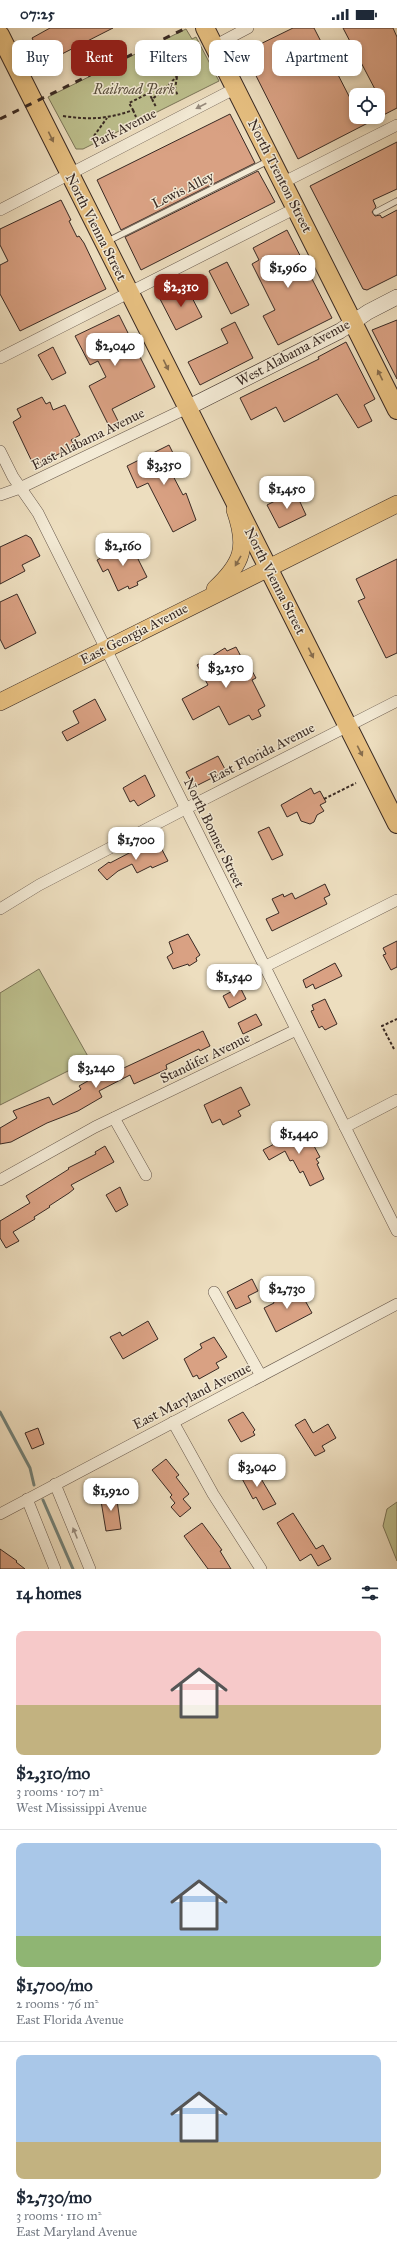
<!DOCTYPE html>
<html lang="en">
<head>
<meta charset="utf-8">
<style>
  :root { --surface:#fff; --page:#f2f2f3; --text:#1f2937; --muted:#747a83; --line:#e0e1e3; --accent:#8f2418 }
  body { margin:0; font-family:"IM FELL Great Primer",serif; background:var(--page); color:var(--text); height:100vh; display:flex; flex-direction:column; font-size:15px; white-space:nowrap }
  * { box-sizing:border-box; margin:0 }
  p { font-size:13px; color:var(--muted) }
  .icon { flex:none; width:22px; height:22px; fill:none; stroke:currentColor; stroke-width:2; stroke-linecap:round; stroke-linejoin:round }
  .map { position:relative; height:1541px; overflow:hidden }
  .panel { display:flex; flex-direction:column; background:var(--surface); flex:1 }
  .panel>* { flex:none }
  .top-card { position:absolute; left:12px; top:12px; width:373px; height:36px; display:flex; gap:8px }
  .controls { position:absolute; left:349px; top:60px; display:grid; gap:8px }
  .controls a { display:grid; place-items:center; width:36px; height:36px; border-radius:8px; background:var(--surface); box-shadow:0 2px 6px #0003; font-size:20px }
  .price { position:absolute; translate:-50% -34px; padding:0 9px; border-radius:8px; background:#fff; color:#222; font-size:13px; line-height:26px; filter:drop-shadow(0 1px 2px #0008) }
  .price::after { content:''; position:absolute; left:50%; top:24px; width:12px; height:9px; margin-left:-6px; background:inherit; clip-path:polygon(0 0,100% 0,50% 100%) }
  .price.selected { background:var(--accent); color:#fff }
  ul { padding:0; list-style:none }
  li { display:grid; align-content:center; gap:8px; height:212px; padding:0 16px }
  li+li { border-top:1px solid var(--line) }
  li span { display:grid; place-items:center; height:124px; border-radius:8px; color:#555 }
  li>.icon { margin-inline-start:auto }
  span .icon { width:72px; height:72px; fill:#fffc; stroke-width:1 }
  li b { font-size:17px }
  h2 { display:flex; justify-content:space-between; align-items:center; height:48px; padding:0 16px; font-size:17px }
  .chip { padding:0 14px; border-radius:8px; background:var(--surface); box-shadow:0 2px 6px #0003; font-size:14px; line-height:36px }
  .chip.selected { background:var(--accent); color:#fff }
  .status { display:flex; justify-content:space-between; align-items:center; height:28px; padding:0 20px; background:var(--surface); direction:ltr }
  .status svg { height:11px; fill:currentColor }
  .map>svg:first-child { display:block }
  .green { fill:#bdc08e; stroke:#7b7559 }
  .lines { fill:none; stroke-linecap:round; stroke-linejoin:round }
  .stream { stroke:#738279; stroke-width:3 }
  .building { fill:#d9a183; stroke:#392a24 }
  .service-casing { stroke:#66574b; stroke-width:7 }
  .minor-casing { stroke:#66574b; stroke-width:12 }
  .secondary-casing { stroke:#392a24; stroke-width:16 }
  .primary-casing { stroke:#392a24; stroke-width:18 }
  .trunk-casing { stroke:#392a24; stroke-width:20 }
  .path { stroke:#392a24; stroke-width:2; stroke-dasharray:3 2; stroke-linecap:butt }
  .service { stroke:#f3ead5; stroke-width:5.5 }
  .minor { stroke:#f3ead5; stroke-width:11 }
  .secondary { stroke:#f3ead5; stroke-width:15 }
  .primary { stroke:#e6bf80; stroke-width:17 }
  .trunk { stroke:#e6bf80; stroke-width:18 }
  .rail { stroke:#392a24; stroke-width:3; stroke-dasharray:7 7; stroke-linecap:butt }
  .oneway { fill:#968a7c }
  .oneway2 { fill:#876d4d }
  .labels { text-anchor:middle; dominant-baseline:central; stroke-width:3; stroke-linejoin:round; paint-order:stroke }
  .park-label { font-size:14px; font-style:italic; fill:#5a503e; stroke:#f3ead5 }
  .street-label { font-size:14px; fill:#392a24; stroke:#f3ead5 }
</style>
</head>
<body>
<div class="status"><b>07:25</b><svg viewBox="0 0 49 12"><path d="M0 12V9h3v3zM5 12V6h3v6zM10 12V3h3v9zM15 12V0h3v12zM26 1h20v11H26zM47 4h2v5h-2z"/></svg></div>
<div class="map">
<svg width="397" height="1541" viewBox="0 0 397 1541">
  <rect width="100%" height="100%" fill="#eddebf"/>
  <filter id="stains"><feTurbulence type="fractalNoise" baseFrequency=".005" numOctaves="4"/><feColorMatrix values="0 0 0 0 .2 0 0 0 0 .09 0 0 0 0 .02 0 0 0 .5 -.17"/></filter>
  <radialGradient id="worn" r=".72"><stop offset=".6" stop-color="#630" stop-opacity="0"/><stop offset="1" stop-color="#630" stop-opacity=".3"/></radialGradient>
  <g class="green">
    <polygon points="186,1 192,11 196,9 219,53 83,121 76,121 48,69"/>
    <polygon points="39,941 90,1032 0,1077 0,965"/>
    <polygon points="397,1474 397,1533 383,1498 387,1481"/>
  </g>
  <g class="lines">
    <g class="stream">
      <polyline points="0,1384 30,1440 34,1457"/>
      <polyline points="43,1472 73,1541"/>
    </g>
  </g>
  <g class="building">
    <polygon points="50,0 113,0 54,30 46,14 36,18 32,10"/>
    <polygon points="293,0 314,0 352,74 356,72 356,89 378,89 378,67 343,0 393,0 397,9 397,80 298,131 244,24"/>
    <polygon points="230,86 255,135 121,202 97,152"/>
    <polygon points="397,114 397,161 373,172 376,179 372,184 375,188 380,187 382,190 397,182 397,247 367,262 363,261 310,158"/>
    <polygon points="258,143 275,174 141,242 125,209"/>
    <polygon points="61,172 71,192 69,193 77,209 79,208 84,215 106,261 20,303 0,266 0,237 8,233 0,217 0,201"/>
    <polygon points="287,202 332,290 278,317 263,288 275,282 252,236 259,232 253,220"/>
    <polygon points="227,234 249,277 231,286 209,243"/>
    <polygon points="186,258 202,289 176,302 160,271"/>
    <polygon points="119,287 155,359 112,381 120,397 111,402 89,358 106,349 98,333 90,337 75,308"/>
    <polygon points="397,292 397,351 372,302"/>
    <polygon points="235,294 253,330 200,357 188,334 228,315 221,301"/>
    <polygon points="346,314 375,371 364,377 372,393 358,400 337,366 284,394 276,379 251,392 240,370 319,331 318,329"/>
    <polygon points="53,319 66,345 52,352 38,327"/>
    <polygon points="42,369 46,376 50,374 53,382 65,377 80,407 71,412 75,418 34,438 13,394 21,389 17,381"/>
    <polygon points="169,417 180,439 171,444 183,467 186,465 196,492 173,504 148,455 137,460 127,438"/>
    <polygon points="295,463 306,487 279,500 267,477"/>
    <polygon points="26,507 31,510 40,528 22,537 25,543 0,556 0,519"/>
    <polygon points="130,515 147,549 137,554 138,557 129,561 128,558 118,563 108,541 103,544 97,532"/>
    <polygon points="397,531 397,625 386,630 358,573 365,570 356,551"/>
    <polygon points="17,566 36,605 5,621 0,611 0,574"/>
    <polygon points="236,619 248,642 251,641 256,650 252,652 265,678 258,682 261,688 252,692 249,687 229,697 219,678 193,692 182,671 208,657 197,637 225,620 227,623"/>
    <polygon points="95,671 106,692 67,713 62,704 79,695 73,683"/>
    <polygon points="218,728 226,743 194,759 186,744"/>
    <polygon points="145,747 155,768 138,778 134,772 130,774 123,760"/>
    <polygon points="311,760 314,766 320,763 326,774 320,777 324,783 317,787 314,794 310,796 301,793 297,784 287,789 281,777"/>
    <polygon points="269,799 283,827 272,832 258,804"/>
    <polygon points="158,814 168,833 152,840 151,838 137,845 132,836 118,843 107,852 98,842 109,834 110,835 131,824 133,827"/>
    <polygon points="325,856 330,867 324,870 327,876 272,903 266,891 279,885 272,871 283,866 284,869 292,865 295,871"/>
    <polygon points="188,906 200,927 196,930 197,933 189,938 188,936 173,941 167,929 173,925 169,914"/>
    <polygon points="397,913 397,939 391,942 383,927 386,926 383,920"/>
    <polygon points="335,935 342,948 315,961 313,956 306,960 303,952"/>
    <polygon points="240,959 246,971 229,980 223,968"/>
    <polygon points="325,971 337,996 325,1002 322,998 319,1000 311,983 314,982 312,977"/>
    <polygon points="256,986 262,997 243,1006 238,995"/>
    <polygon points="203,1003 210,1018 200,1023 199,1021 166,1037 167,1041 134,1056 130,1047 99,1063 102,1069 78,1083 47,1095 11,1114 0,1116 0,1100 17,1090 13,1083 49,1069 53,1077 81,1061 79,1058 100,1046 99,1043 109,1037 113,1045"/>
    <polygon points="241,1059 250,1077 238,1083 241,1088 223,1097 220,1091 212,1095 204,1077"/>
    <polygon points="302,1101 305,1108 308,1107 320,1129 316,1131 319,1135 317,1136 324,1151 310,1158 303,1143 300,1145 293,1132 290,1133 285,1123 269,1132 263,1122"/>
    <polygon points="105,1118 114,1134 71,1157 74,1161 69,1165 49,1178 50,1179 34,1189 35,1191 13,1204 19,1213 6,1220 0,1210 0,1193 30,1175 26,1168 69,1141 68,1140 96,1126 95,1124"/>
    <polygon points="120,1159 128,1177 116,1184 106,1167"/>
    <polygon points="252,1251 258,1263 248,1268 251,1274 236,1281 227,1264"/>
    <polygon points="288,1261 294,1271 302,1267 312,1285 276,1304 264,1280 274,1275 272,1270"/>
    <polygon points="148,1293 158,1311 123,1331 110,1309 120,1304 122,1308"/>
    <polygon points="214,1309 227,1329 216,1335 219,1340 199,1351 197,1347 193,1349 184,1331 202,1320 200,1316"/>
    <polygon points="243,1384 255,1402 253,1404 255,1407 241,1414 228,1392"/>
    <polygon points="305,1391 313,1405 328,1396 336,1410 322,1418 325,1423 315,1428 295,1397"/>
    <polygon points="38,1400 44,1416 32,1421 25,1405"/>
    <polygon points="166,1431 179,1447 176,1449 189,1466 183,1471 191,1480 180,1489 171,1479 175,1475 170,1469 172,1467 152,1442"/>
    <polygon points="253,1437 276,1476 263,1482 256,1469 253,1471 239,1445"/>
    <polygon points="116,1465 121,1501 106,1503 100,1467"/>
    <polygon points="293,1485 316,1521 323,1517 331,1531 318,1538 311,1526 300,1533 277,1495"/>
    <polygon points="202,1495 222,1522 220,1523 231,1541 208,1541 184,1508"/>
    <polygon points="0,1521 17,1533 16,1534 25,1541 0,1541"/>
  </g>
  <g class="lines">
    <defs>
      <g id="service">
        <polyline points="376,184 397,173"/>
        <polyline points="106,214 270,132"/>
      </g>
      <g id="minor">
        <polyline points="214,18 248,0"/>
        <polyline points="284,154 397,97"/>
        <polyline points="0,182 236,60"/>
        <polyline points="0,330 296,180"/>
        <polyline points="0,423 13,449 38,485 397,1203"/>
        <polyline points="0,467 20,460 187,380"/>
        <polyline points="0,881 39,857 185,781 397,673"/>
        <polyline points="264,939 397,872"/>
        <polyline points="114,1090 146,1147"/>
        <polyline points="345,1099 397,1072"/>
        <polyline points="0,1152 95,1099 296,1002"/>
        <polyline points="214,1264 261,1348"/>
        <polyline points="173,1394 213,1466 261,1541"/>
        <polyline points="55,1456 90,1541"/>
        <polyline points="27,1471 55,1541"/>
        <polyline points="0,1486 397,1276"/>
      </g>
      <polyline id="secondary" points="187,380 340,303 368,284 397,269"/>
      <g id="primary">
        <path d="M215,561c28,-26 33,-42 20,-79"/>
        <polyline points="0,674 397,476"/>
      </g>
      <g id="trunk">
        <polyline points="205,0 397,382"/>
        <polyline points="0,7 397,796"/>
      </g>
    </defs>
    <use href="#service" class="service-casing"/>
    <use href="#minor" class="minor-casing"/>
    <use href="#secondary" class="secondary-casing"/>
    <use href="#primary" class="primary-casing"/>
    <use href="#trunk" class="trunk-casing"/>
    <g class="path">
      <polyline points="146,38 194,13"/>
      <polyline points="177,49 175,61 178,68"/>
      <polyline points="152,71 156,79"/>
      <polyline points="133,82 136,89"/>
      <path d="M63,88c26,4 46,3 70,-6l-4,-7 20,-10 3,6c20,-15 38,-34 42,-58"/>
      <polyline points="91,112 107,90"/>
      <polyline points="324,771 356,755"/>
      <polyline points="394,1021 382,998 397,991"/>
    </g>
    <use href="#service" class="service"/>
    <use href="#minor" class="minor"/>
    <use href="#secondary" class="secondary"/>
    <use href="#primary" class="primary"/>
    <use href="#trunk" class="trunk"/>
    <polyline class="rail" points="0,91 186,0"/>
  </g>
  <defs><path id="oneway-solid" d="M-6-.8H1V-3.2L6.5 0L1 3.2V.8H-6Z"/></defs>
  <g class="oneway">
    <use href="#oneway-solid" transform="translate(201 78) rotate(153)"/>
    <use href="#oneway-solid" transform="translate(75 1505) rotate(-112)"/>
  </g>
  <g class="oneway2">
    <use href="#oneway-solid" transform="translate(51 109) rotate(64)"/>
    <use href="#oneway-solid" transform="translate(166 337) rotate(64)"/>
    <use href="#oneway-solid" transform="translate(380 347) rotate(-116)"/>
    <use href="#oneway-solid" transform="translate(238 533) rotate(120)"/>
    <use href="#oneway-solid" transform="translate(311 625) rotate(64)"/>
    <use href="#oneway-solid" transform="translate(360 723) rotate(63)"/>
  </g>
  <g class="labels">
    <g class="park-label">
      <text x="134" y="61">Railroad Park</text>
    </g>
    <g class="street-label">
      <text transform="translate(124 100) rotate(-27)">Park Avenue</text>
      <text transform="translate(280 148) rotate(63)">North Trenton Street</text>
      <text transform="translate(183 162) rotate(-26)">Lewis Alley</text>
      <text transform="translate(96 199) rotate(63)">North Vienna Street</text>
      <text transform="translate(293 325) rotate(-28)">West Alabama Avenue</text>
      <text transform="translate(88 411) rotate(-26)">East Alabama Avenue</text>
      <text transform="translate(275 553) rotate(63)">North Vienna Street</text>
      <text transform="translate(134 606) rotate(-27)">East Georgia Avenue</text>
      <text transform="translate(262 725) rotate(-27)">East Florida Avenue</text>
      <text transform="translate(214 805) rotate(64)">North Bonner Street</text>
      <text transform="translate(205 1030) rotate(-26)">Standifer Avenue</text>
      <text transform="translate(192 1368) rotate(-27)">East Maryland Avenue</text>
    </g>
  </g>
  <rect width="100%" height="100%" filter="url(#stains)"/>
  <rect width="100%" height="100%" fill="url(#worn)"/>
</svg>
<div class="controls">
<a><svg class="icon" aria-label="locate" viewBox="0 0 24 24"><circle cx="12" cy="12" r="6"/><path d="M12 2v4M12 18v4M2 12h4M18 12h4"/></svg></a>
</div>
<b class="price" style="left:288px;top:261px">$1,960</b>
<b class="price selected" style="left:181px;top:280px">$2,310</b>
<b class="price" style="left:115px;top:339px">$2,040</b>
<b class="price" style="left:164px;top:458px">$3,350</b>
<b class="price" style="left:287px;top:482px">$1,450</b>
<b class="price" style="left:123px;top:539px">$2,160</b>
<b class="price" style="left:226px;top:661px">$3,250</b>
<b class="price" style="left:136px;top:833px">$1,700</b>
<b class="price" style="left:234px;top:970px">$1,540</b>
<b class="price" style="left:96px;top:1061px">$3,240</b>
<b class="price" style="left:299px;top:1127px">$1,440</b>
<b class="price" style="left:287px;top:1282px">$2,730</b>
<b class="price" style="left:257px;top:1460px">$3,040</b>
<b class="price" style="left:111px;top:1484px">$1,920</b>
<div class="top-card">
<a class="chip">Buy</a>
<a class="chip selected">Rent</a>
<a class="chip">Filters</a>
<a class="chip">New</a>
<a class="chip">Apartment</a>
</div>
</div>
<section class="panel">
<h2>14 homes<svg class="icon" aria-label="filters" viewBox="0 0 24 24"><path d="M4 7h16M4 17h16"/><circle cx="9" cy="7" r="2"/><circle cx="15" cy="17" r="2"/></svg></h2>
<ul>
<li><span style="background:linear-gradient(#f6c9c9 60%,#c2b280 0)"><svg class="icon" aria-label="home" viewBox="0 0 24 24"><path d="M3 11l9-7 9 7M6 9v11h12V9"/></svg></span><div><b>$2,310/mo</b><p>3 rooms · 107 m²</p><p>West Mississippi Avenue</p></div></li>
<li><span style="background:linear-gradient(#a9c7e8 75%,#8fb573 0)"><svg class="icon" aria-label="home" viewBox="0 0 24 24"><path d="M3 11l9-7 9 7M6 9v11h12V9"/></svg></span><div><b>$1,700/mo</b><p>2 rooms · 76 m²</p><p>East Florida Avenue</p></div></li>
<li><span style="background:linear-gradient(#a9c7e8 70%,#c2b280 0)"><svg class="icon" aria-label="home" viewBox="0 0 24 24"><path d="M3 11l9-7 9 7M6 9v11h12V9"/></svg></span><div><b>$2,730/mo</b><p>3 rooms · 110 m²</p><p>East Maryland Avenue</p></div></li>
</ul>
</section>
</body>
</html>
